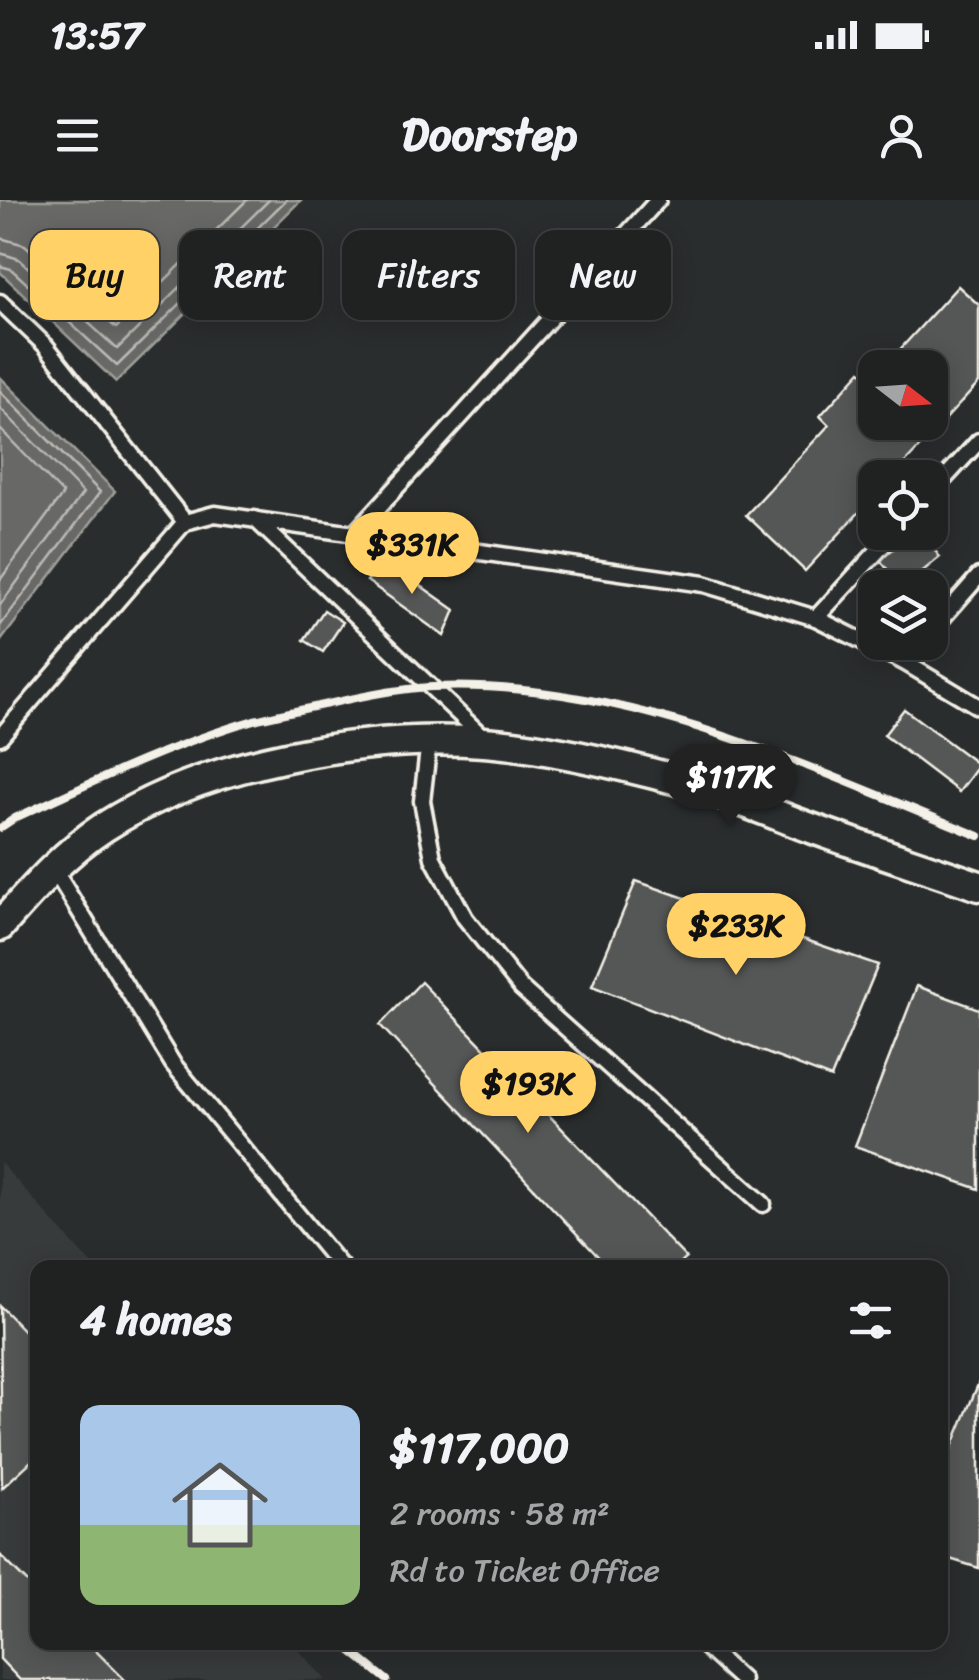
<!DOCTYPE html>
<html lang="en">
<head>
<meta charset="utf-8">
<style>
  :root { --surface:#202222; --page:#282a2a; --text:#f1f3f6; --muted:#a2a4a5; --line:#3d3f40; --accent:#ffd166 }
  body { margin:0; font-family:Sriracha,sans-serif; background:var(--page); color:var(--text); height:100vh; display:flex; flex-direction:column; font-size:38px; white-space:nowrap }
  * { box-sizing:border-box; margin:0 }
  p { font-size:32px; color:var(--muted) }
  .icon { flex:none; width:55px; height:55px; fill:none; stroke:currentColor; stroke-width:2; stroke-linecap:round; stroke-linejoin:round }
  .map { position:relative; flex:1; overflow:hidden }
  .sheet { position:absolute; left:30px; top:1060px; width:918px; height:390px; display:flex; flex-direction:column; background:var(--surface); border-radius:20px; box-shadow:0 5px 25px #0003,0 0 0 2px var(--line) }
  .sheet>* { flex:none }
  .banner { position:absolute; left:30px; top:30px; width:920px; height:90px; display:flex; gap:20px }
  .needle { width:65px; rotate:107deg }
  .buttons { position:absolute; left:858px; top:150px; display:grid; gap:20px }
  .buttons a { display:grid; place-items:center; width:90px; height:90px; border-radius:20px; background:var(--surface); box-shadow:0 5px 25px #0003,0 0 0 2px var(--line); font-size:50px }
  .price { position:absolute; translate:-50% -85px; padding:0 22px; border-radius:35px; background:var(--accent); color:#111; font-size:32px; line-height:65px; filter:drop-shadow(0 2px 5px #0008) }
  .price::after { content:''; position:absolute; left:50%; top:60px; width:30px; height:22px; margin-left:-15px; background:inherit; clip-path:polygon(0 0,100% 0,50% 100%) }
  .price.active { background:#222; color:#fff }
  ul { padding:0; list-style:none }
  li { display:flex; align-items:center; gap:30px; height:250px; padding:0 50px }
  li+li { border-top:2px solid var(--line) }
  li span { display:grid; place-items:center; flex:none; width:280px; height:200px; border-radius:20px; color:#555 }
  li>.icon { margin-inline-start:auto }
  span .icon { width:120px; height:120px; fill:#fffc; stroke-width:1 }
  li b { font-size:42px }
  h2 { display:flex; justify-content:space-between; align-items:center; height:120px; padding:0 50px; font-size:42px }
  .tag { padding:0 35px; border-radius:20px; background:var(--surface); box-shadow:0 5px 25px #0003,0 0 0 2px var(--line); font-size:35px; line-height:90px }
  .tag.active { background:var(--accent); color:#111 }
  .status { display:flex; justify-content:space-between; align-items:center; height:70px; padding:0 50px; background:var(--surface); direction:ltr }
  .status svg { height:28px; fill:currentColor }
  header { display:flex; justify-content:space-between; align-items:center; height:130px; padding:0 50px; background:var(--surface); font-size:45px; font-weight:800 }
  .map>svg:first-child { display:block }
  .built { fill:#373a3a }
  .water { fill:#676866; stroke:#9f9f9a; stroke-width:2.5 }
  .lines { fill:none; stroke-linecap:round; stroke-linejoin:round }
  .shore { stroke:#bcbab4; stroke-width:2.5 }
  .building { fill:#555756; stroke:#f4f1e8; stroke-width:2.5 }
  .lane-casing { stroke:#f4f1e8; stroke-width:21 }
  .street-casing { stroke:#f4f1e8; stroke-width:35 }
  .lane { stroke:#2a2d2e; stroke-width:14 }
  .street { stroke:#2a2d2e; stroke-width:28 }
  .rail { stroke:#f4f1e8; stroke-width:8 }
</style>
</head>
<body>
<div class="status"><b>13:57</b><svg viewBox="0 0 49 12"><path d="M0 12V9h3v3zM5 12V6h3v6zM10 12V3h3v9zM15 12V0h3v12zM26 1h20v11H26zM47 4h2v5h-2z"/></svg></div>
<header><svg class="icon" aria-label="menu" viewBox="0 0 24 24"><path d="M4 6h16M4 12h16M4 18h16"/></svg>Doorstep<svg class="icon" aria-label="person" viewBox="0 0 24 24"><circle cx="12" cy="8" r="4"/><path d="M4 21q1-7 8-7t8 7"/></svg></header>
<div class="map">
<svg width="979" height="1480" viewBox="0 0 979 1480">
  <rect width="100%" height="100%" fill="#2a2d2e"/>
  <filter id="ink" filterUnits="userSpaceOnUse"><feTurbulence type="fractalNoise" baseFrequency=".01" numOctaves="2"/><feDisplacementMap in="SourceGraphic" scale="20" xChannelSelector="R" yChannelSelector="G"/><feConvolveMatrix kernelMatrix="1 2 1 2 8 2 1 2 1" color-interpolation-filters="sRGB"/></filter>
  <g filter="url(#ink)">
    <polygon class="built" points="0,962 94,1067 38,1068 38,1442 292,1443 326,1480 0,1480"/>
    <g class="water">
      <polygon points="0,0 301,0 116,182 0,72"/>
      <polygon points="0,177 115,291 0,442"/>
    </g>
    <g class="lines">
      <g class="shore">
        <polyline points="0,38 25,45 116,128 247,0"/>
        <polyline points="0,53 19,59 117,149 269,0"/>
        <polyline points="0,66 11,69 117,166 286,0"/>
        <polyline points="0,191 100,292 0,426"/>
        <polyline points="0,208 83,293 0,405"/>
        <polyline points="0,229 63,294 0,380"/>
      </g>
    </g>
    <g class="building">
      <polygon points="958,86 979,105 979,183 891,278 875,278 875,295 805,371 746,315 829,225 820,216 861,171 871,180 875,176 875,222 930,222 930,168 883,168"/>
      <polygon points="913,332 920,332 940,357 902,388 880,360"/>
      <polygon points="383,359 455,410 444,436 367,381"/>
      <polygon points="324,410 343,422 323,452 304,440"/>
      <polygon points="904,509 979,565 959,592 884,535"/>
      <polygon points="636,681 878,765 831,878 592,786"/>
      <polygon points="421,782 686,1058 674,1068 609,1068 380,825"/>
      <polygon points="917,786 979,809 979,989 855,946"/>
      <polygon points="0,1106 38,1145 38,1255 2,1288"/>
      <polygon points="979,1182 979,1368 940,1356 940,1276"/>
      <polygon points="0,1355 38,1393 38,1442 87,1442 125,1480 20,1480 0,1459"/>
    </g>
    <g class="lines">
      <defs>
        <g id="lane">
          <polyline points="0,102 46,146 185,322"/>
          <polyline points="930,294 979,241"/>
          <polyline points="255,319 485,539"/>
          <polyline points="355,333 658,0"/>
          <polyline points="816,418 895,332"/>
          <polyline points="930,432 979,376"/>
          <polyline points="904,462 921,442"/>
          <polyline points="0,537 185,322 215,314 704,384 816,418 904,462 979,507"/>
          <polyline points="429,541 422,601 433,658 465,718 521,788 763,1004"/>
          <polyline points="53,668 173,864 342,1068"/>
          <polyline points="700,1442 742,1480"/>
        </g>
        <path id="street" d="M0,726c32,-36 64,-73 104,-99 103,-66 260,-93 380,-85 59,4 137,23 194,38 41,11 82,29 122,44 59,22 119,41 179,62"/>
      </defs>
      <use href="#lane" class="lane-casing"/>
      <use href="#street" class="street-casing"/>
      <use href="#lane" class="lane"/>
      <use href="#street" class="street"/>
      <g class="rail">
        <path d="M0,628l15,-10c78,-36 157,-74 239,-98 25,-6 50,-11 74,-16 34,-8 71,-16 105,-17 193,-8 372,79 546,149"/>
        <polyline points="340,1442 387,1480"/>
      </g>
    </g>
  </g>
</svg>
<div class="buttons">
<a><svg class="needle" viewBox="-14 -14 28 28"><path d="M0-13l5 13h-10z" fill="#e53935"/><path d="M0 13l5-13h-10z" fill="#a2a4a5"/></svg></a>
<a><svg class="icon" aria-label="locate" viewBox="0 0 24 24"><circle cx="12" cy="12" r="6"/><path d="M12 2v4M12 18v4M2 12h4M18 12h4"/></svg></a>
<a><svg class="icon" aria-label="layers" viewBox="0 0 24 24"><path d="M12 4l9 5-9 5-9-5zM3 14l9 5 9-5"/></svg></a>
</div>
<b class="price" style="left:412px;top:397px">$331K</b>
<b class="price active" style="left:730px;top:629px">$117K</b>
<b class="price" style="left:736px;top:778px">$233K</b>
<b class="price" style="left:528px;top:936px">$193K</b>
<div class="banner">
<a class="tag active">Buy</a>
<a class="tag">Rent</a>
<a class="tag">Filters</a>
<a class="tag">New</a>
</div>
<section class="sheet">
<h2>4 homes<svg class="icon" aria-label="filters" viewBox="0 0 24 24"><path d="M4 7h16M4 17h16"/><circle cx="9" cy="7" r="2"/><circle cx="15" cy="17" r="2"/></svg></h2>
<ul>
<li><span style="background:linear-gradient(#a9c7e8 60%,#8fb573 0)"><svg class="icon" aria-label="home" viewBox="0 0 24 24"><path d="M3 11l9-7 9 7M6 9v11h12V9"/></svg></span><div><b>$117,000</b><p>2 rooms · 58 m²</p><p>Rd to Ticket Office</p></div></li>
</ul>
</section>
</div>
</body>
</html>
